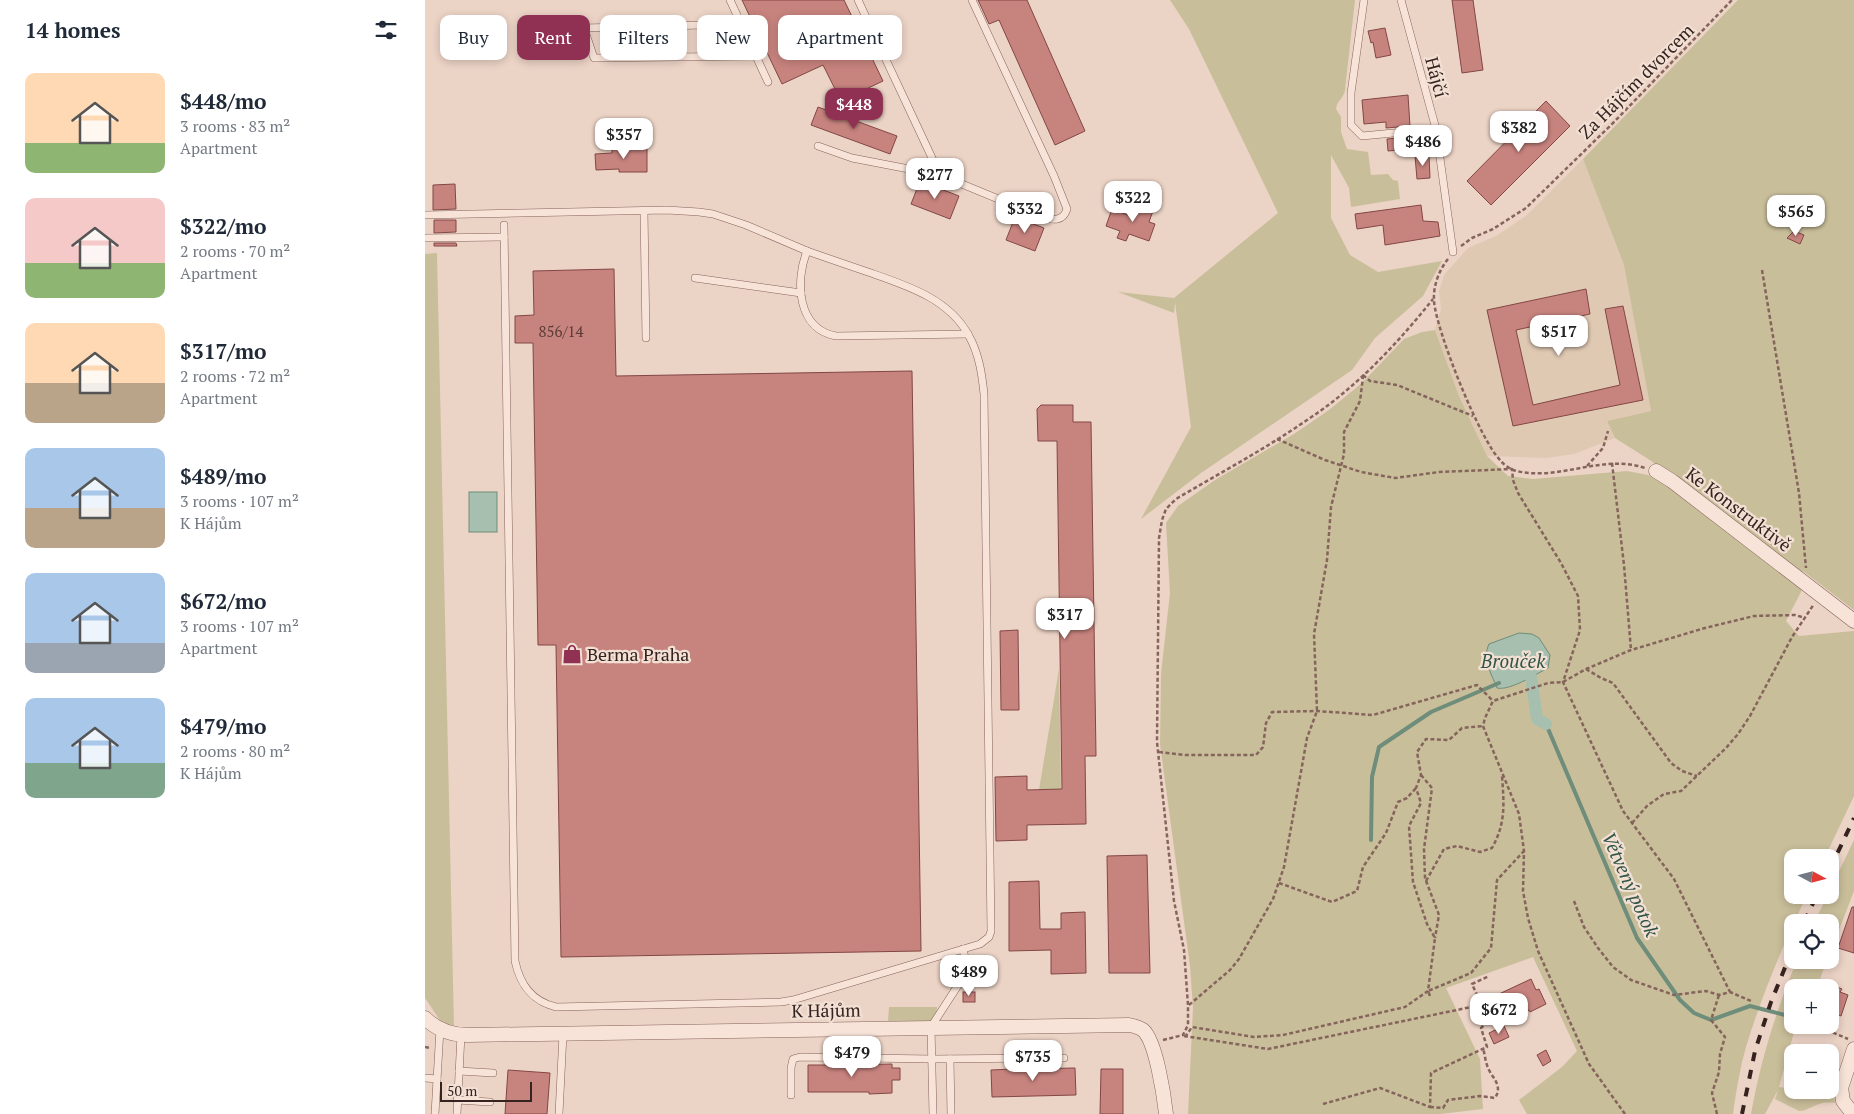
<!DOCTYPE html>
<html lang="en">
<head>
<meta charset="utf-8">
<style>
  :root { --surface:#fff; --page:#f2f2f3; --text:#1f2937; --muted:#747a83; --accent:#903052 }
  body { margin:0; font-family:"PT Serif",serif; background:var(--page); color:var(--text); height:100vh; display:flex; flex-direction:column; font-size:19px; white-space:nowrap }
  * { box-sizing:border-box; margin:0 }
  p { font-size:16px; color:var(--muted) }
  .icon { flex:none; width:28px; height:28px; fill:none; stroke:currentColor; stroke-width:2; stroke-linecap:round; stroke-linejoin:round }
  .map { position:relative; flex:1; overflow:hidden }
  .drawer { display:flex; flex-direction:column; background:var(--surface); width:425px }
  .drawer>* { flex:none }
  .guide { position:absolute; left:15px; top:15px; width:475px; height:45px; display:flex; gap:10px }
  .needle { width:32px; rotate:97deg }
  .tools { position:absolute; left:1359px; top:849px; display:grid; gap:10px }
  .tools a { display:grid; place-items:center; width:55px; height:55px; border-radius:10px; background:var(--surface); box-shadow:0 2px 8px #0003; font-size:25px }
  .scale { position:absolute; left:15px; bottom:12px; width:92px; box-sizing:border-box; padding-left:5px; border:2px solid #36231f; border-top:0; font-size:14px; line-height:18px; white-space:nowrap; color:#36231f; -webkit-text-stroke:4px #f3e0d4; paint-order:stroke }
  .price { position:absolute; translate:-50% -42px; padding:0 11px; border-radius:10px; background:#fff; color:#222; font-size:16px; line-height:32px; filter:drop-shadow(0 1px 2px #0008) }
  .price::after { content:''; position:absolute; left:50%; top:30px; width:15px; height:11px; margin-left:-8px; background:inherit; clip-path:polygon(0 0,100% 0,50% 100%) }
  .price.active { background:var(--accent); color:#fff }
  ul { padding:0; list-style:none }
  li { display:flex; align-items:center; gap:15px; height:125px; padding:0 25px }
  li span { display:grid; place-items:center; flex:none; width:140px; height:100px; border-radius:10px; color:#555 }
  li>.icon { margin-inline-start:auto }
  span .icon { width:60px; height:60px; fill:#fffc; stroke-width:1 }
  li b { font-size:21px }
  h2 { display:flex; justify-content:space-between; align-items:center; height:60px; padding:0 25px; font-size:21px }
  .chip { padding:0 18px; border-radius:10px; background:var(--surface); box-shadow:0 2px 8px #0003; font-size:18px; line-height:45px }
  .chip.active { background:var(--accent); color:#fff }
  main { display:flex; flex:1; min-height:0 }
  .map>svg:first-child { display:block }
  .farmland { fill:#e0c9b3 }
  .green { fill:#c9be9a; fill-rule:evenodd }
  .water { fill:#a7bfaf; stroke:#6e8d7a }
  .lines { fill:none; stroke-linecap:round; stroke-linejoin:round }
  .stream { stroke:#6e8d7a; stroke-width:4 }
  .canal { stroke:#a7bfaf; stroke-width:12 }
  .building { fill:#c7837e; stroke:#834744 }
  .service-casing { stroke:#85645c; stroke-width:8 }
  .minor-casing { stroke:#85645c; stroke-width:15 }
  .path { stroke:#85645c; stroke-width:2.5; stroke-dasharray:4 2.5; stroke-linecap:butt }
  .service { stroke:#f7e3d8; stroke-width:7 }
  .minor { stroke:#f7e3d8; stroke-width:14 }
  .rail { stroke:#36231f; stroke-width:4; stroke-dasharray:9 9; stroke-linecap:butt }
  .labels { text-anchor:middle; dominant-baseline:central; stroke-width:4.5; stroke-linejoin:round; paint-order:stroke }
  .number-label { font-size:15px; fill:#5a3b37 }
  .street-label { font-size:18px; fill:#36231f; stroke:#f3e0d4 }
  .poi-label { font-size:18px; fill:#36231f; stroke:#f3e0d4; text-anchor:start }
  .water-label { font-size:19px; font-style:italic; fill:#305546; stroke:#f3e0d4 }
</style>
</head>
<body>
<main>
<section class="drawer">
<h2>14 homes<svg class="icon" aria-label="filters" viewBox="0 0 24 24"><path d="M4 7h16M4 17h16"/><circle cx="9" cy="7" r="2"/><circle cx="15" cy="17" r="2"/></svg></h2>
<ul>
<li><span style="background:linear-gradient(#ffd9b3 70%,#8fb573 0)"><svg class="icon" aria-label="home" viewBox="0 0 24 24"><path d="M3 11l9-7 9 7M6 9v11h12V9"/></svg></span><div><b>$448/mo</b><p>3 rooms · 83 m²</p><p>Apartment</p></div></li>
<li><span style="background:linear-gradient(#f6c9c9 65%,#8fb573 0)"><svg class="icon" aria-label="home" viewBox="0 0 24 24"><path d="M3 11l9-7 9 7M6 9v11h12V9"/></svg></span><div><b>$322/mo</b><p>2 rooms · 70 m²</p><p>Apartment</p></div></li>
<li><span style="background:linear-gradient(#ffd9b3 60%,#b9a48a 0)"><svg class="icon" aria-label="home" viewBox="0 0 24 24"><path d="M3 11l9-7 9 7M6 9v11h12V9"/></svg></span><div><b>$317/mo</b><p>2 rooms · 72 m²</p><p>Apartment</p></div></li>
<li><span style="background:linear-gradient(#a9c7e8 60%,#b9a48a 0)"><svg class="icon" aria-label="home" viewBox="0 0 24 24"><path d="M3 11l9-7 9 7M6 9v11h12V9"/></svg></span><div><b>$489/mo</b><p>3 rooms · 107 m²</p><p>K Hájům</p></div></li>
<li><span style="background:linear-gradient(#a9c7e8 70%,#9aa5b1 0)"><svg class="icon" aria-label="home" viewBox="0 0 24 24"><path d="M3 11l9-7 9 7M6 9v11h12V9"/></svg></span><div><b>$672/mo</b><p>3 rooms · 107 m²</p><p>Apartment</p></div></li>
<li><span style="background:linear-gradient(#a9c7e8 65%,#7fa58c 0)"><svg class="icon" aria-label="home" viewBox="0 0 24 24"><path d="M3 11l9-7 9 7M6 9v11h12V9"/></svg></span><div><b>$479/mo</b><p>2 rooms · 80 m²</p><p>K Hájům</p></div></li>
</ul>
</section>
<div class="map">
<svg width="1429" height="1114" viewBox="0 0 1429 1114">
  <rect width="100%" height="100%" fill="#ebd3c5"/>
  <polygon class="farmland" points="1158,159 1199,265 1226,411 1182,421 1190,438 1149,454 1121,458 1062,456 1034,396 1010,330 1016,309 1014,291 1019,275 1043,248 1071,236 1102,215"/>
  <g class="green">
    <path d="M745,0h185l-10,90c-1,8 -8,10 -9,19l5,8v15l6,17 21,3 3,23 17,-1 5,6 5,1 2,18 -49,8 -2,-19 -18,-33v63l19,37 28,17 64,-11 -19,35 -48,42 -23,32 -151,103 -60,46 50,-92 -16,-125 -1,11 -56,-21 56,6 104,-85 -89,-184z"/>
    <path d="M1313,0h116v610l-51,-39 -2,21 -15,29 13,15 55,-5v165l-29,61 -32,1v37h14c-23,48 -45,99 -61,152 -6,21 -10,45 -13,67h-206l-8,-14 43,-33 15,-16 -44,-94 -87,31 34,71 3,50 -43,5h-252l5,-106 -3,-42 -30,-222 1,-70 9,-81 -4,-70 12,-17 37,-26 79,-46 35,-24 33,-27 42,-44 18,-7 13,-2 24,66 28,60 21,20 25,3 94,-8 21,4 17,7 -12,-20 -38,-24 -8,-17 44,-10 -27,-146 -41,-106zM1094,633l-5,52 -13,4z"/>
    <polygon points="12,253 29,1028 17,1023 0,998 0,254"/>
    <polygon points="634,669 636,790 614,790"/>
    <polygon points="1429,840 1429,891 1405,953 1405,922 1389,922 1403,895 1405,895 1405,890"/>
    <path d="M1372,960h30l-10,27 -24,1v37h3l-17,62 55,8 1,8c-18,-3 -25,8 -36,8l-24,-12 3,-9 -13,24h-14c10,-55 25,-103 46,-154z"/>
    <polygon points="464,1007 512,1007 511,1021 463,1021"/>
  </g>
  <g class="water">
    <rect x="44" y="492" width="28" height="40"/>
    <path d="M1094,633l13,1 7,4 11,17 -2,13c-12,6 -38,23 -51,20 -6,-15 -15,-29 -8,-44z"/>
  </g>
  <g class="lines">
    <g class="stream">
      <polyline points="1121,724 1212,938 1255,1000 1269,1013 1286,1020 1325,1006 1360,1015"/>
      <polyline points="946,840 947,777 954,747 1006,712 1074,683"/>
    </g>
    <polyline class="canal" points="1106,677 1112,719 1121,724"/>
  </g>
  <g class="building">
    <polygon points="317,0 419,0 458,81 416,101 398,65 357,84"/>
    <polygon points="553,0 602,0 660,131 630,145 574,20 564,24"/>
    <polygon points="1027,0 1048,0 1058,70 1037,73"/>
    <polygon points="960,28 966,55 951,58 948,42 946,43 943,31"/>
    <polygon points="983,95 985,126 961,128 961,122 939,124 937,100"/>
    <polygon points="1121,101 1145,126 1066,205 1042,181"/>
    <polygon points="393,107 472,136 465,154 386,125"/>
    <polygon points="986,137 987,149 963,151 962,139"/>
    <polygon points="222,146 222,172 194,172 194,169 171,170 170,154 187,153 187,147"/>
    <polygon points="1004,155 1005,178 992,179 990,156"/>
    <polygon points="495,181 534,196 525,219 486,204"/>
    <polygon points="30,184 31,209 8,210 8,185"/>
    <polygon points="713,203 729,208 724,222 730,224 724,241 704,234 701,241 692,238 695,231 681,226 687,209 708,217"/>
    <polygon points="996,205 998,221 1013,222 1015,236 960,245 958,225 932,229 930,214"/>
    <polygon points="590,217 619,228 610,251 581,240"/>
    <polygon points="9,220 31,220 31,232 9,233"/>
    <polygon points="1369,231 1379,235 1375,244 1362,238"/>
    <polygon points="9,243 31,243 32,246 9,246"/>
    <polygon points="189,269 191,376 487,371 496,951 136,957 131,645 113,645 108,343 90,343 90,316 109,315 108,271"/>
    <polygon points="1161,289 1165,314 1091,330 1108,405 1195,385 1180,309 1198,306 1218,400 1088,426 1062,310"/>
    <polygon points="616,405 648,405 648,422 666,422 671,756 660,756 661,824 602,825 602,840 571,841 570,777 602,776 602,790 637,789 632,441 613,441 612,409"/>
    <polygon points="593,630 594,710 576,710 575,631"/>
    <polygon points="722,855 725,973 684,973 682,856"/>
    <polygon points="614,881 615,929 636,929 636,913 660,912 661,973 626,974 626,950 584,951 584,882"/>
    <polygon points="1427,907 1429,907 1429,953 1413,948"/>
    <polygon points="1106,979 1111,990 1114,989 1121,1004 1105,1012 1104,1010 1083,1020 1074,1001 1075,1001 1074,994"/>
    <polygon points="1407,985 1417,989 1415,992 1423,995 1416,1016 1406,1012 1405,1014 1405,989"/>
    <rect x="538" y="992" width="12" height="10"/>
    <polygon points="1079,1026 1084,1037 1069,1044 1064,1033"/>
    <polygon points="1121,1050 1126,1061 1118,1066 1112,1055"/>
    <polygon points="405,1063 417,1063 417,1065 467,1064 467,1068 475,1068 475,1080 467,1080 467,1093 444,1094 444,1092 383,1092 383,1065 405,1065"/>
    <polygon points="593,1064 600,1066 600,1069 650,1068 651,1095 567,1097 566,1070 588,1069"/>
    <polygon points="676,1069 698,1069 698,1114 675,1114"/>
    <polygon points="83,1070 125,1073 122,1114 80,1114"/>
  </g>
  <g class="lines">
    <defs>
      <g id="service">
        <polyline points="305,0 343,82"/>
        <polyline points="433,0 515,175"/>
        <polyline points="939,0 926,93 926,125 937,136 1011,129"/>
        <polyline points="976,0 1011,129 1028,252"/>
        <polyline points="317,24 159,28 169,58 331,56"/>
        <path d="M393,146l34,12 88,17 102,42c11,3 21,5 25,-8l-13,-33 -82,-176"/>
        <polyline points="219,211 221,338"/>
        <path d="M0,215l242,-5 32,2 14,2 33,11 61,26c-12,30 -10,78 29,85l132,-2"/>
        <path d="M79,225l11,736c5,23 16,40 41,46l225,-5 12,-2 187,-56 9,-7 2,-6 -7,-537c-2,-20 -5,-40 -15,-58 -20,-38 -64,-51 -101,-64 -21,-7 -41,-14 -61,-21"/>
        <polyline points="0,238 79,237"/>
        <polyline points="270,278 376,293"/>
        <polyline points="525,1059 526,1114"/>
        <polyline points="34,1071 68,1073"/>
        <polyline points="0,1078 12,1079"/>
        <polyline points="366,1095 366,1068 368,1059 375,1057 507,1059 639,1058"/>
        <polyline points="32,1100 65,1102"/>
        <polyline points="10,1114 15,1029"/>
        <polyline points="32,1114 36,1035"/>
        <polyline points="134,1114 138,1034"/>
        <polyline points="508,1114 506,1027 541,973 542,967 538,949"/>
      </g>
      <g id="minor">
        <polyline points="1231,471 1247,481 1429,621"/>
        <path d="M0,1018c12,12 26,17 43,17l661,-10c5,1 10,2 14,5 13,11 21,66 23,84"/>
        <polyline points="1428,1114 1418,1101 1416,1088 1429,1049"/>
      </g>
    </defs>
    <use href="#service" class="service-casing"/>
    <use href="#minor" class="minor-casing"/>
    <g class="path">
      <polyline points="1036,246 1047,238 1068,229 1101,208 1189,122 1307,0"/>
      <path d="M1023,259c-9,11 -15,27 -14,42 2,29 46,140 67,160 3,4 8,7 12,9 44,13 88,-17 132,-2"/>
      <polyline points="1337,270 1374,493 1381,568"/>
      <polyline points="938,375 945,381 972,385 1048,416"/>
      <polyline points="852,439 900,460 936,472 970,478 1014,472 1087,469 1088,480 1093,493 1136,563 1153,596 1155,630 1138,682 1198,811 1249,879 1305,992"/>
      <polyline points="1187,463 1199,565 1206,650"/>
      <polyline points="1162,466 1178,448 1183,431"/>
      <polyline points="1161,669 1176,678 1188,683 1246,763 1257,771 1272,776"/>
      <polyline points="734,752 760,755 831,755 838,747 841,723 847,712 892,711 948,715 1052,685 1068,701"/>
      <polyline points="996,775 1007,788 999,849 1000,878 1014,915 1010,938"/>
      <polyline points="1207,823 1222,806 1239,794 1256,791 1301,748 1313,734 1325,716 1367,637 1389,604"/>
      <path d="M1001,881l18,-32 13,-3 23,6 12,-4c14,-25 12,-44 10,-72"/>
      <polyline points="854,883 907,902 932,891 938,867 961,833 973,802 982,798 991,788"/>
      <polyline points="1149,901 1159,927 1173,948 1188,967 1206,980 1249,995 1281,991 1294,995 1305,992 1326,1001"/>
      <polyline points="1005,996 1003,991 1046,973 1066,948 1072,880 1099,851"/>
      <polyline points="764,1005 805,970 814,959 848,899 859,867 882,738 892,711 889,634 902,560 906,507 919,454 919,432 935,401 938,377"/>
      <polyline points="1361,1014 1368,1016"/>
      <polyline points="1390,1025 1423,1039"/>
      <polyline points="759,1036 843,1049 1056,1005"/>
      <polyline points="760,1037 767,1027 829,1037 858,1035 980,1007 1003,991 1010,938 1002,924 988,882 984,826 996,803 991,788 996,775 992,752 1001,739 1024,740 1037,728 1058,726"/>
      <path d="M738,1040l20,-5 5,-10v-20l-4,-55 -10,-49 -17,-159 2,-204 3,-18 4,-11 10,-10c44,-26 89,-50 131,-79 49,-32 90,-76 126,-121"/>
      <polyline points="0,1047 6,1048"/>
      <polyline points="898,1104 955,1088 1005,1107 1006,1073 1062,1047 1056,1028 1064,1021 1047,984 1064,976"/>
      <path d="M1005,1107l13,1 5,-8 32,-4 15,2c9,-14 -5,-21 -8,-33 -2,-5 -2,-11 -4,-16"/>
      <polyline points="1200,1114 1164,1064 1113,951 1103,918 1098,891 1099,851 1094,814 1058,726 1060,718 1068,701 1123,683 1138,682 1161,669 1206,650 1280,628 1329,616 1370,615 1380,618"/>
      <polyline points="1292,1114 1287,1093 1294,1072 1295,1054 1300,1037 1286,1020 1294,995"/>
    </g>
    <use href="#service" class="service"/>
    <use href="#minor" class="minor"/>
    <g class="rail">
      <polyline points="1405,869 1429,818"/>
      <polyline points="1379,922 1392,895"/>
      <polyline points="1317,1114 1330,1051 1346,1002 1368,948"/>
    </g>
  </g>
  <defs>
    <symbol id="shop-bare" viewBox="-9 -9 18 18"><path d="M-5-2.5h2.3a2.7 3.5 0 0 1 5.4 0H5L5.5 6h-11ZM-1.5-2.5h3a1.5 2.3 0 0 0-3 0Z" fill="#903052" stroke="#f3e0d4" stroke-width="2.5" paint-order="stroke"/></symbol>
  </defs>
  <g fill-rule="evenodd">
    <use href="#shop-bare" x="133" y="640" width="28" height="28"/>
  </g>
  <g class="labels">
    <g class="number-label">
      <text x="136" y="331">856/14</text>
    </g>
    <g class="street-label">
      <text transform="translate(1012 77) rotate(75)">Hájčí</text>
      <text transform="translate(1211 81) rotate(-45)">Za Hájčím dvorcem</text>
      <text transform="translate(1314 509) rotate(37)">Ke Konstruktivě</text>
      <text transform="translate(401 1010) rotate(-1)">K Hájům</text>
    </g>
    <g class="poi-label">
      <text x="162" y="654">Berma Praha</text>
    </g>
    <g class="water-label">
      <text x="1088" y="660">Brouček</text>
      <text transform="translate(1206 884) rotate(66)">Větvený potok</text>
    </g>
  </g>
</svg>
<div class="tools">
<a><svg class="needle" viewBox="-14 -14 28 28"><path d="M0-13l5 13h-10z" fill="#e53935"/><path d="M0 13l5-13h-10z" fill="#747a83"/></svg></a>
<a><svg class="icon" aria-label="locate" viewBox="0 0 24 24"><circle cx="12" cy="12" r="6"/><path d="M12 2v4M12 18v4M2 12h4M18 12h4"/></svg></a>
<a>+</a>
<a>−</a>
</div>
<div class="scale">50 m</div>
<b class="price active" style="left:429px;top:130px">$448</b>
<b class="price" style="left:1094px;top:153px">$382</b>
<b class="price" style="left:199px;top:160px">$357</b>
<b class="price" style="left:998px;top:167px">$486</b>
<b class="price" style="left:510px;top:200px">$277</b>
<b class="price" style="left:708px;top:223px">$322</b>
<b class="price" style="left:600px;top:234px">$332</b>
<b class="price" style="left:1371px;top:237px">$565</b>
<b class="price" style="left:1134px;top:357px">$517</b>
<b class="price" style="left:640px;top:640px">$317</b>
<b class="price" style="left:544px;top:997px">$489</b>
<b class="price" style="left:1074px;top:1035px">$672</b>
<b class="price" style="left:427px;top:1078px">$479</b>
<b class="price" style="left:608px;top:1082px">$735</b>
<div class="guide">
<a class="chip">Buy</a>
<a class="chip active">Rent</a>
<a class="chip">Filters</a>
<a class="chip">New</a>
<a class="chip">Apartment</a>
</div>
</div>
</main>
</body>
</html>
